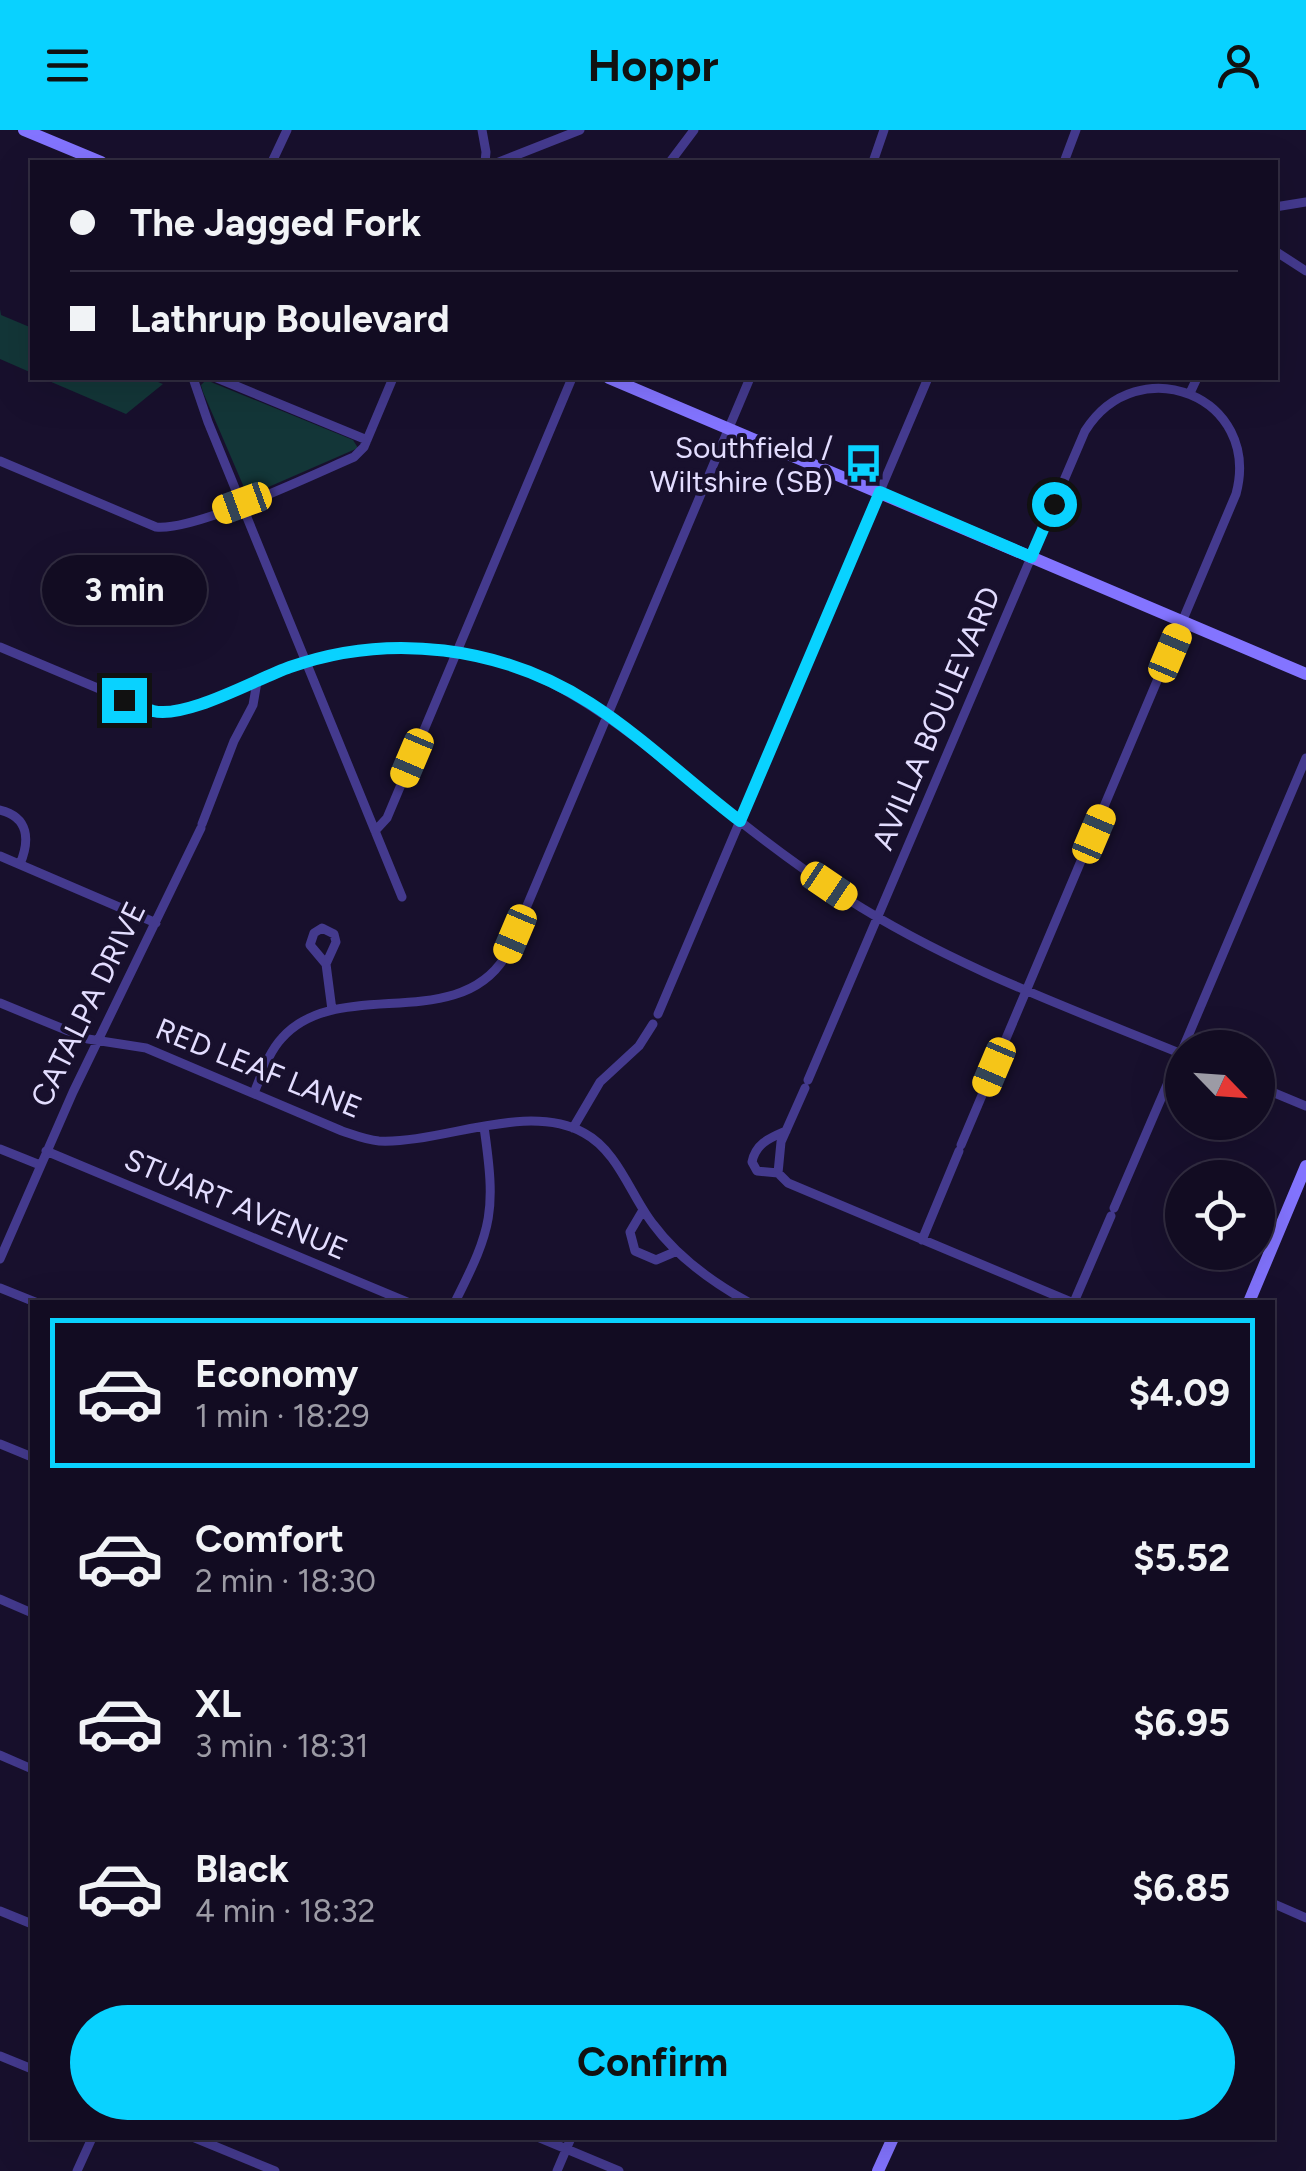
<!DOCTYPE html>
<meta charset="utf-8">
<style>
:root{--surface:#120c22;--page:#1b152a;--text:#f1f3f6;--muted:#9c9ba5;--line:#312c40;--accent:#09d2ff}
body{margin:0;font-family:Figtree,sans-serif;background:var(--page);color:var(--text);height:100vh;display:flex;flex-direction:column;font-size:38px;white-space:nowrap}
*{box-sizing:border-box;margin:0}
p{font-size:32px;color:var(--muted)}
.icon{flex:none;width:55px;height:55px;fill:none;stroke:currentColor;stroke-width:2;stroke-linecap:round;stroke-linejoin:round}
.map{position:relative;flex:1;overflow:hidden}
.drawer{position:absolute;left:30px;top:1170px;width:1245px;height:840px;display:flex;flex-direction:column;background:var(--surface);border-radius:0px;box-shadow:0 10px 40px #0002,0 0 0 2px var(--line)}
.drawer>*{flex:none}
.hud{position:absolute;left:30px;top:30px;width:1248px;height:220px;border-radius:0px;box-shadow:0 10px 40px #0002,0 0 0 2px var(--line);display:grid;align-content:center;height:220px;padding:0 40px;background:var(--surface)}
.needle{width:65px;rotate:115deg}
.buttons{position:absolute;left:1165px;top:900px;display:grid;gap:20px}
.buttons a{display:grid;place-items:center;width:110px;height:110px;border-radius:50%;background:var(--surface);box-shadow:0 10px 40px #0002,0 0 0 2px var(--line);font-size:50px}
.end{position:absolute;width:45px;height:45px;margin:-22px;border:12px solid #09d2ff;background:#111;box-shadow:0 0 0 5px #111}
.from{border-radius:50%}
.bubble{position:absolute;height:70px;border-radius:35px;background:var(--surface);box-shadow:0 10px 40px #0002,0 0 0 2px var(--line);font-size:32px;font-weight:700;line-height:70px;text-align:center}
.car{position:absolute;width:30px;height:60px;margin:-30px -15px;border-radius:12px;box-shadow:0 0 8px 2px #0007;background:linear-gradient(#f5c518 24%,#345 0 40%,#f5c518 0 76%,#345 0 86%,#f5c518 0)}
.hud b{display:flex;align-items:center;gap:35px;height:95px;font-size:38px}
.hud b+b{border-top:2px solid var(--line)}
.hud i{width:25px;height:25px;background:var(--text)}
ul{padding:18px 0 0;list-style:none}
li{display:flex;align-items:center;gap:30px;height:150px;margin:0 20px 15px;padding:0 20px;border:5px solid transparent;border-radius:0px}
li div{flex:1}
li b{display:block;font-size:38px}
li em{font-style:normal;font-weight:700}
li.selected{border-color:var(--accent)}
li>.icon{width:90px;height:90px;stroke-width:1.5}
.button{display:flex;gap:20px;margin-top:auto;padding:20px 40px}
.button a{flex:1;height:115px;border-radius:60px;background:var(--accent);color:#111;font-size:40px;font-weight:700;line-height:115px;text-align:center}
header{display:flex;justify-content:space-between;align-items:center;height:130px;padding:0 40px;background:var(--accent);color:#111;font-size:45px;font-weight:700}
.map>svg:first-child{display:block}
</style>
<header><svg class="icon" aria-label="menu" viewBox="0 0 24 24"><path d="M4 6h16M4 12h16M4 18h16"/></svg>Hoppr<svg class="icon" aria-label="person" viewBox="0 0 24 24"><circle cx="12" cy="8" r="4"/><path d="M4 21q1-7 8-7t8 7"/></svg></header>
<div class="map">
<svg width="1306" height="2041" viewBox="0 0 1306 2041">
<rect width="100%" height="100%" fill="#18102d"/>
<!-- green -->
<path fill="#133638" d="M0,179l1,6 31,13v45l-32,-14z
M42,248h106l15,6 -37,30z
M206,250l147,60 5,8 -101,44h-11l-43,-100 -2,-7z"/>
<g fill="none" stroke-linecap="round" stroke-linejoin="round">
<!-- minor -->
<path stroke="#443a8e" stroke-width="9" d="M482,0l4,22 -1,10
M272,32l15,-32
M499,32l81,-32
M670,32l24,-32
M873,32l11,-32
M1064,32l12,-32
M1275,77l31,-5
M1275,121l31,20
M193,248l15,44 194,475
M217,248l150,62
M1190,263l7,-15
M0,331l156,66c40,4 156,-52 198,-70l10,-10 29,-69
M0,517l152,64c47,3 93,-27 136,-43 54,-20 115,-26 172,-16 99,17 170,81 246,142 45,37 91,72 140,104 104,67 223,110 336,156
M0,680c29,7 30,30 20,54
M202,694l32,-83 19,-36 4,-23
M375,701l12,-13 185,-440
M0,726l156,67
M507,823l243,-575
M326,834l-16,-19 4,-12 8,-5 12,6 2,8 -10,22 6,46
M0,873l88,36 58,9 196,83c12,4 24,9 37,10 63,3 147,-40 205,-8 34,18 47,63 69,91 25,34 59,58 95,78
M658,884l270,-636
M1183,918l123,-290
M808,950l277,-649c53,-84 177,-34 151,63l-275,651
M1258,956l48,20
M254,963c8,-19 14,-40 28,-55 56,-63 174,-3 223,-81
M573,998l27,-46 39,-36 14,-22
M786,1001c-16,7 -30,12 -34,31l5,9 21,2 10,10 283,119
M0,1019l40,16
M46,1021l361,151
M778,1043l3,-31 24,-54
M1114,1078l68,-158
M643,1080l-13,22 5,19 21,9 21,-9
M922,1110l37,-89
M0,1129l73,-167 128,-264
M0,1158l35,14
M455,1172c38,-75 41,-91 29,-175
M1074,1172l37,-86
M0,1314l32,13
M0,1469l32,14
M0,1625l32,14
M1272,1773l34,15
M0,1781l32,13
M0,1926l32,13
M195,2008l80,33
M540,2008l79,33
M77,2041l15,-33
M557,2041l14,-33"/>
<!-- secondary -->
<path stroke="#8374ff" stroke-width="12" d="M24,0l77,32
M609,248l697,296
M1249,1172l57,-136
M878,2041l15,-33"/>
</g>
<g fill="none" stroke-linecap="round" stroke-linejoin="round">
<!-- route -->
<path stroke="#09d2ff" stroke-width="12" d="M124,570c9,3 19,9 29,11 34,8 103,-32 137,-44 99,-35 211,-21 300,36 53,34 100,80 150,118l140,-329 151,65 23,-53"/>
</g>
<!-- icons -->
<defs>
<symbol id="bus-bare" viewBox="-9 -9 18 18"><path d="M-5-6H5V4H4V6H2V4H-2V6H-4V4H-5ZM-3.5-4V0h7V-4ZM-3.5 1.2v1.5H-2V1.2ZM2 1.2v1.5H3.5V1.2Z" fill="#09d2ff" stroke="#18102d" stroke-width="2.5" paint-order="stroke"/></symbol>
</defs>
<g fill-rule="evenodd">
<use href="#bus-bare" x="836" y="306" width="55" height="55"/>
</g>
<g text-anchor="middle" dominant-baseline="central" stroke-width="8" stroke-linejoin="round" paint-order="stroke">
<!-- poi labels -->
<g font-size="30" fill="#e3ddff" stroke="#18102d" text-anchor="end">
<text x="833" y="317">Southfield /<tspan x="833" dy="34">Wiltshire (SB)</tspan></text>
</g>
<!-- street labels -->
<g font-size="30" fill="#e3ddff" stroke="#18102d">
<text transform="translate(936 588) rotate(-67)">AVILLA BOULEVARD</text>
<text transform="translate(88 874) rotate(-64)">CATALPA DRIVE</text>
<text transform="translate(259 938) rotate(22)">RED LEAF LANE</text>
<text transform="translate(236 1074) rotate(23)">STUART AVENUE</text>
</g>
</g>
</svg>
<div class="buttons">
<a><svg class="needle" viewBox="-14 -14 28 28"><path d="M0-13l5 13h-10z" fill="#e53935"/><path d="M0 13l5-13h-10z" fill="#9c9ba5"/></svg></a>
<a><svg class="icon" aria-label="locate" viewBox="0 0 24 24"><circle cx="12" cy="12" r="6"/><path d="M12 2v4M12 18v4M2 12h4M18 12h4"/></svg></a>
</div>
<i class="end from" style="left:1054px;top:374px"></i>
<i class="end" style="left:124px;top:570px"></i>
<div class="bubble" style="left:42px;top:425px;width:165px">3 min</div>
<i class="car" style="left:242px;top:373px;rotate:250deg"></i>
<i class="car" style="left:1170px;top:523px;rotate:23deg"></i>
<i class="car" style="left:412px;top:628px;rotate:203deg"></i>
<i class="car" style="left:1094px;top:704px;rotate:23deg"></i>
<i class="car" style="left:829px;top:756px;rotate:124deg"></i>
<i class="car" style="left:515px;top:804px;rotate:203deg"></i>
<i class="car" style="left:994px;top:937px;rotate:203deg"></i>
<div class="hud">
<b><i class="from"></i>The Jagged Fork</b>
<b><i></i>Lathrup Boulevard</b>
</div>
<section class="drawer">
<ul>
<li class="selected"><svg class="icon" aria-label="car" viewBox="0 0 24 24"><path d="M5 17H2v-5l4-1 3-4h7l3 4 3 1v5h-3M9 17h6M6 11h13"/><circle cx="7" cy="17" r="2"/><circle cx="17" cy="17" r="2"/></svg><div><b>Economy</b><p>1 min · 18:29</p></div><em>$4.09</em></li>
<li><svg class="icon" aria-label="car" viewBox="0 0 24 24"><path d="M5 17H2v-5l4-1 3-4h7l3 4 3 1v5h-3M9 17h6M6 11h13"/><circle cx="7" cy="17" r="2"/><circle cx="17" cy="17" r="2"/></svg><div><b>Comfort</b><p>2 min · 18:30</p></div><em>$5.52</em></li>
<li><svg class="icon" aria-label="car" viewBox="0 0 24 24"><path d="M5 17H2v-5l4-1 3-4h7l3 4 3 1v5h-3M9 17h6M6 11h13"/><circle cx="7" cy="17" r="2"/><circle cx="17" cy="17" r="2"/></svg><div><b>XL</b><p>3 min · 18:31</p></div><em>$6.95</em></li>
<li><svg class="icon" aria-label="car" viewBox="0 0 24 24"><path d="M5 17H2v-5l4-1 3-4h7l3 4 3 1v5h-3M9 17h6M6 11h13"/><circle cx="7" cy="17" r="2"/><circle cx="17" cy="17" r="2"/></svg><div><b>Black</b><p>4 min · 18:32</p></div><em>$6.85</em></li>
</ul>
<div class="button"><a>Confirm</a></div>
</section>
</div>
